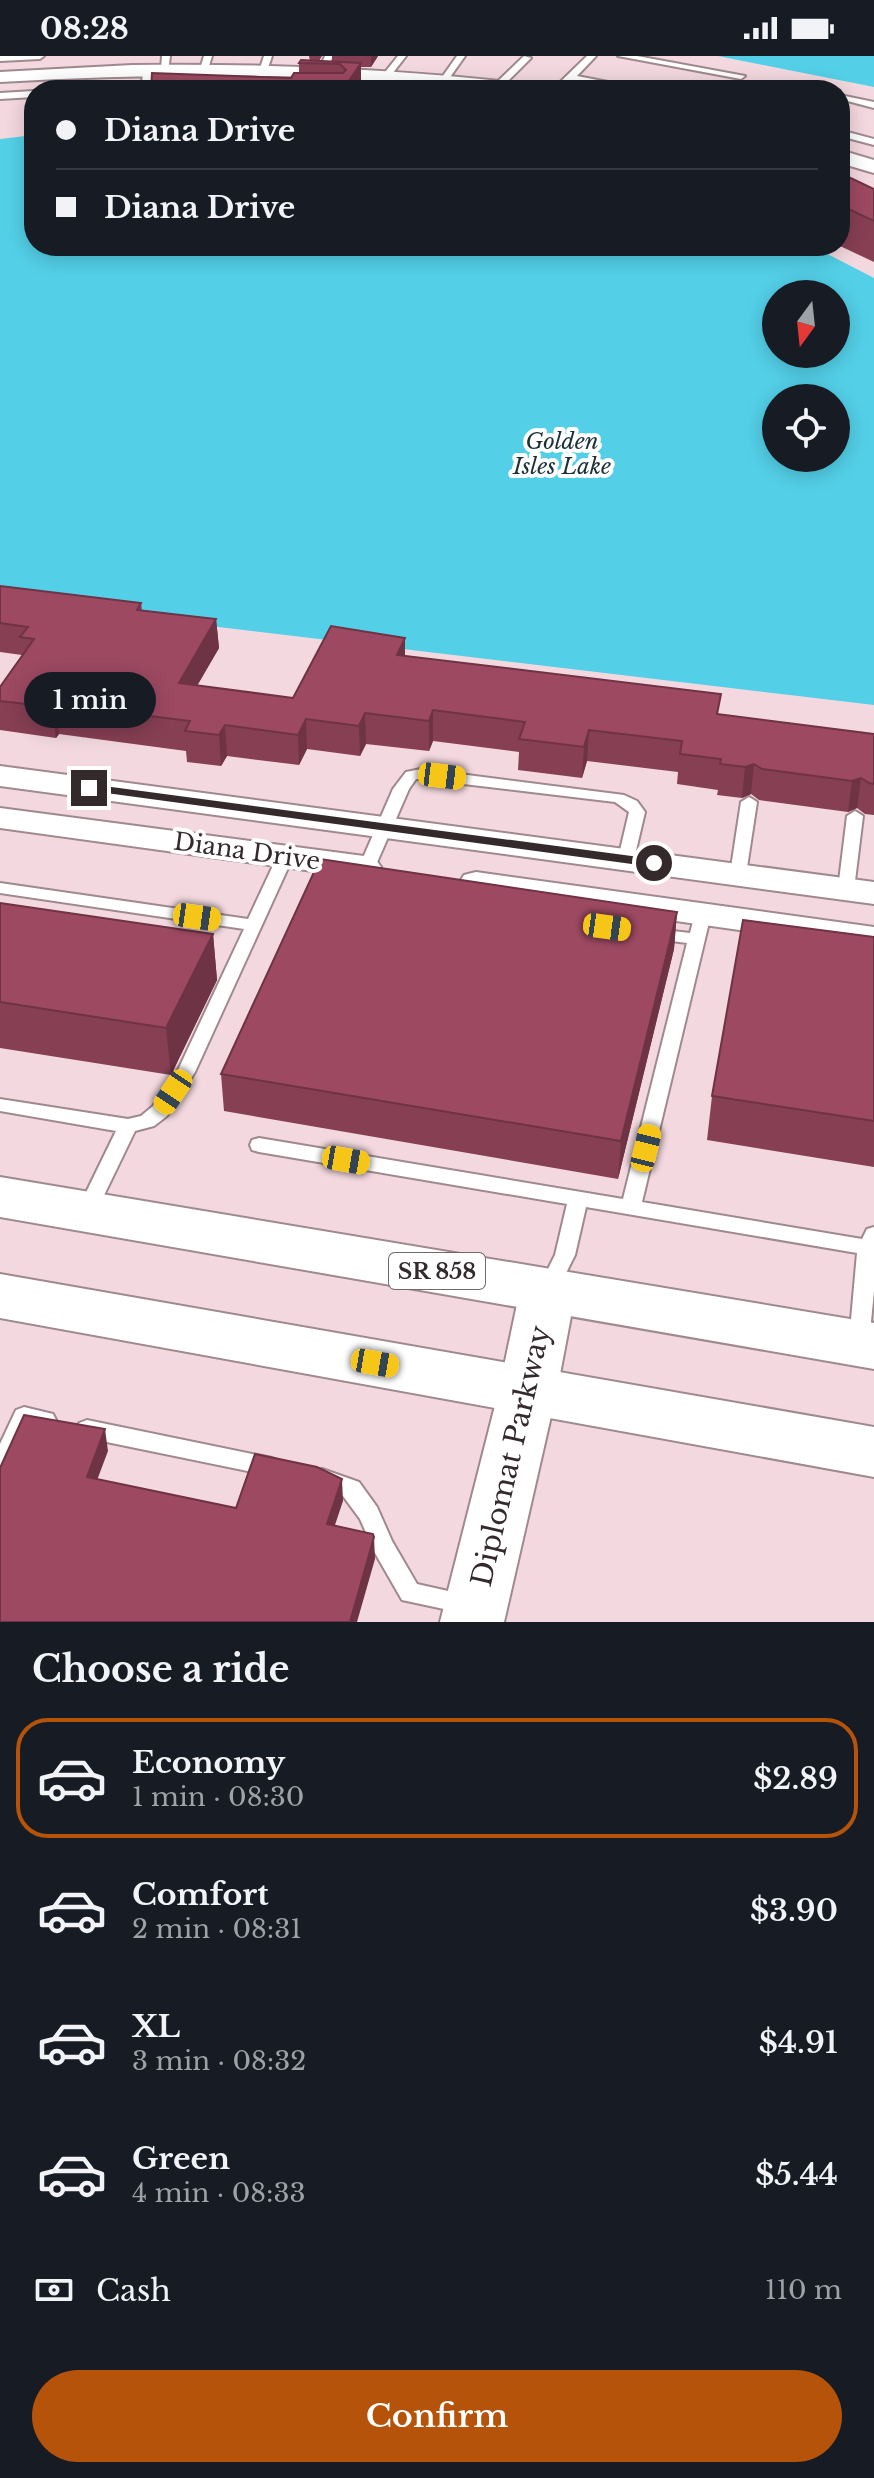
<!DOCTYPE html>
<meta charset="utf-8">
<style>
:root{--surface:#171b24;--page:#20242c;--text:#f1f3f6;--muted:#9ea1a6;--line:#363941;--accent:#b45309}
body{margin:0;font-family:"Libre Baskerville",serif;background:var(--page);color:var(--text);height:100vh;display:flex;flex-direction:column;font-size:30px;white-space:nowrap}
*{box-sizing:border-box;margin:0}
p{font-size:26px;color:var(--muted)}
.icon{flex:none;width:44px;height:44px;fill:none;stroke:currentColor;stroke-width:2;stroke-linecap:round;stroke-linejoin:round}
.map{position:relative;height:1566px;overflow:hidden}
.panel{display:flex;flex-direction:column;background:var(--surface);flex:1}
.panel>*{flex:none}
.guide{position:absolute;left:24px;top:24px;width:826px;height:176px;border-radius:32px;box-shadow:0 4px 20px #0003;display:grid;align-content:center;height:176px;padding:0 32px;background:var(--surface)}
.needle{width:52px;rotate:195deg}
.tools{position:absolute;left:762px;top:224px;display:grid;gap:16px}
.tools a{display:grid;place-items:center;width:88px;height:88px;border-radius:50%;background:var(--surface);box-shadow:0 4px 20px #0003;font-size:40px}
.end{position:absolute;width:36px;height:36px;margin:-18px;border:10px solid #342a2c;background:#fff;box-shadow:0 0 0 4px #fff}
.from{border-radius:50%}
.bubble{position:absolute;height:56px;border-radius:28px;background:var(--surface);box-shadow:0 4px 20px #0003;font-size:26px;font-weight:600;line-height:56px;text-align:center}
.car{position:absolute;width:24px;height:48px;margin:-24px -12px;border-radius:10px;box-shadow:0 0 6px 2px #0007;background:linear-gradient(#f5c518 24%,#345 0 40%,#f5c518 0 76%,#345 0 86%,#f5c518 0)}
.guide b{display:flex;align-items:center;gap:28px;height:76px;font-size:30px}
.guide b+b{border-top:2px solid var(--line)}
.guide i{width:20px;height:20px;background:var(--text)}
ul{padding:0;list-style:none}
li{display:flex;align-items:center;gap:24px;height:120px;margin:0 16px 12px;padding:0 16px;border:4px solid transparent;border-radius:32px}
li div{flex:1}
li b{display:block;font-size:30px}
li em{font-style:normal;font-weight:600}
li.active{border-color:var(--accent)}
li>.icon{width:72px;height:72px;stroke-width:1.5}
h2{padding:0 32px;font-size:36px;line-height:96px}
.pay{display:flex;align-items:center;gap:20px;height:88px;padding:0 32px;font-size:30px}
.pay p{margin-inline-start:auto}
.cta{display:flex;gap:16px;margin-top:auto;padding:16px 32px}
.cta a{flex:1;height:92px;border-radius:48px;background:var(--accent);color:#fff;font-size:32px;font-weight:600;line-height:92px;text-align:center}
.status{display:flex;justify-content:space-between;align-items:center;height:56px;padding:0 40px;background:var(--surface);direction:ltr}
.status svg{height:22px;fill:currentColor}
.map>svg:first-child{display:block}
</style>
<div class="status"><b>08:28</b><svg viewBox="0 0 49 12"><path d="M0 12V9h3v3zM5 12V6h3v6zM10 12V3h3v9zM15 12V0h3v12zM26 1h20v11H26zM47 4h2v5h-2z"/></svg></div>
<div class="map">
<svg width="874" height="1566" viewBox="0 0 874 1566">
<rect width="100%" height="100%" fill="#f3d9df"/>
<!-- water -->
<path fill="#53d0e8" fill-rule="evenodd" d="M718,0h156v31z
M34,79v111h778l62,32v427l-874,-104v-462zM776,238h60v60h-60zM776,342h60v60h-60z"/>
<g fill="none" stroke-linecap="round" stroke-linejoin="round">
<defs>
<path id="lane" d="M0,0h44l-4,3 -40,2z
M162,0h8l-2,16 -7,-2z
M204,0h8l-4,13 -4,3 -4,-3z
M264,0h8l-9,27 -4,3 -4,-3z
M325,0h8l-7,16 -4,3 -4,-3z
M398,0h8l-17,22h-6l-1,-2z
M457,0h8l-24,34h-8z
M524,0l7,2 -30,30h-6v-4z
M587,0h9l-19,20 72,14h-19l-57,-10 -12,10h-9z
M618,0h19l108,20 -4,3z
M147,11l4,3 1,14 -4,5 -41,1 35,-5 1,-15z
M34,35v6l-34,2v-6z
M840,39l34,7v6l-34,-9z
M840,74l34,9v6l-34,-9z
M421,713l203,26 13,6 8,11 -11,47 -8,5 -8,-5 11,-47 -14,-10 -194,-23h-5l-7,10 -34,78 -2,4h-12l-2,-4 34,-78 13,-17z
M749,741l8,5 -11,72 -8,5 -8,-5 11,-72z
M855,755l8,5 -9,73 -8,5 -8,-5 9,-73z
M285,796l8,5 -98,215 -28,44 -13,10 -19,5 -41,85 -7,2 -7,-2 -3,-5 39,-80 -116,-20v-12l128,20 13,-3 12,-10 25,-36 66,-141 -244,-36v-10l248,36 29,-62z
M703,853l8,5 -69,288 220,37 5,-10 7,-2v64l-5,51 -3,6 -7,2 -7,-2 -3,-6 8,-89 -271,-46 -11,48 -20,40 -7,2 -7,-2 -3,-6 17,-34 12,-51 -308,-52 -7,-2 -2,-5 2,-5 7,-2 364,61 64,-256 -31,-4 -8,-5 8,-5 34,4 5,-19z
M24,1351l29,7 3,6 -3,6 -8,3 -15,-3 -22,47 -8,3v-32l16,-34z
M87,1364l185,38 8,3 3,6 -3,6 -8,3 -185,-38 -8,-3 -3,-6 3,-6z
M322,1413l37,13 18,25 15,34 25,43 58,13 4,7 -4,7 -8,3 -65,-14 -27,-47 -15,-34 -17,-23 -29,-11 -3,-7 3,-7z"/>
<path id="street" d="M132,9c133,-2 264,4 396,19l9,6c-69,0 -138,-9 -207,-12 -110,-5 -220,-2 -330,4v-10z
M840,94l34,10v13l-34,-10z
M0,710l874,116v22l-874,-118z
M0,752l364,48 12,4 5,7 -5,7 -12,4 -364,-50z
M476,816l398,55v22l-410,-58 -5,-8 5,-8z"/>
<path id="secondary" d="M548,1213l20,6 8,15 -19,100 -53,232h-64l59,-232 21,-100 8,-15z"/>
<path id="primary" d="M0,1121l874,146v46l-874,-152z
M0,1218l874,153v50l-874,-159z"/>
</defs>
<!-- lane casing -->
<use href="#lane" stroke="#a0898e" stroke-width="4"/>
<!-- street casing -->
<use href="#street" stroke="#a0898e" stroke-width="4"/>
<!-- secondary casing -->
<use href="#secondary" stroke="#a0898e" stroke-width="4"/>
<!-- primary casing -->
<use href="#primary" stroke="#a0898e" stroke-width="4"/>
<!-- lane -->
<use href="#lane" fill="#fff" fill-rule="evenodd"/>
<!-- street -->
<use href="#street" fill="#fff" fill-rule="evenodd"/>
<!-- secondary -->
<use href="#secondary" fill="#fff" fill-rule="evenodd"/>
<!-- primary -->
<use href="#primary" fill="#fff" fill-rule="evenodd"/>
</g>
<!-- wall -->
<path fill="#873f54" d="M309,0h13l-3,5 13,1v-6h46l-7,11h-10v15l-70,-4 8,-5v-10l11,-2z
M840,117l34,16v73l-34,-16z
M0,530l141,17 1,7 74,9 3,29 -22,38 96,12 112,-60v18l314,59 155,19v81l-9,-1 -8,-6 -9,4 -89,-12 -8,-6 -9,4 -25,-3 1,-5 -41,-6 1,-12 -91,-11 -5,17 -64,-8 1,-18 -86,-11 -4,10 -63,-7 -6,12 -53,-7 -8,16 -72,-9 -6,10 -34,-4 -1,-11 -127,-17 -3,4 -56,-8v-43l22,-32 -22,-3z
M0,847l213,31 4,46 -46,95 -171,-27z
M677,856l-3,37 -56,230 -394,-68 -3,-37z
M874,881v230l-167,-27 5,-44z"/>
<!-- shaded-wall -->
<path fill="#6e3345" d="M371,0h7l-7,11z
M361,7v20l-12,-2z
M216,563l3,29 -38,65 -2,-30z
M405,582v29l-8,-12z
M55,648l4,30 -3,4 -4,-31z
M433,654v31l-4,10v-30z
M365,657l1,31 -6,12 -1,-30z
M306,663l1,30 -8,16 -1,-30z
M225,669l2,31 -6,10 -2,-31z
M589,674l-2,31 -5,17 2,-31z
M754,708l-3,30 -9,4 3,-31z
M861,722l-4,30 -9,4 4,-31z
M677,856l-3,37 -56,230 3,-38z
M213,878l4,46 -46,95 -5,-47z
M105,1373l3,22 -18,48 -3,-22z
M342,1423l1,22 -15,45 -1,-22z
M374,1481l1,22 -18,63h-7z"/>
<!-- building -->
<path fill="#9d4962" stroke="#6e3345" stroke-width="2" d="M301,4l60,3 -12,18 125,9h-323l1,-17 139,5 3,-5h49l3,-3 -6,-6 -41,-1z
M598,32l26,2h-28z
M840,117l34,16v32l-34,-16z
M0,530l141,17 -4,7 79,9 -37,64 114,15 38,-72 74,12 -8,17 324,39 -4,20 157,20v50l-5,-1 -8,-5 -9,3 -90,-12 -8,-5 -9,3 -25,-3 1,-5 -41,-5 2,-13 -93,-11 -5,17 -65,-8 6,-17 -92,-12 -4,11 -64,-8 -6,13 -53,-7 -8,16 -73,-10 -6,10 -34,-4 5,-10 -135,-17 -3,3 -52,-6v-14l34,-48 -14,-2 8,-10 -28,-4z
M320,803l357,53 -56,229 -400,-67z
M0,847l213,31 -47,94 -166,-26z
M743,864l131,17v184l-162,-25z
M24,1359l81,14 -18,48 149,31 19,-54 62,13 25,12 -15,45 46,10 1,3 -24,85h-350v-154z"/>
<!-- route -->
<path fill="#342a2c" d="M89,728l565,75 6,4 -6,4 -570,-77v-5z"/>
<g text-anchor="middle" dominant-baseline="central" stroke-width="8" stroke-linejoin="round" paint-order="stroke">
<!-- far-water labels -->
<g font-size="22" font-style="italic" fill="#1b3136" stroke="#fff">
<text x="562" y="385">Golden<tspan x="562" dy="25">Isles Lake</tspan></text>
</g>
<!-- shield labels -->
<rect fill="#fff" stroke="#716a6b" stroke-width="2" x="389" y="1197" width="96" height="36" rx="6"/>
<g font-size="22" font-weight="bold" fill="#342a2c">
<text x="437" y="1215">SR 858</text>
</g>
<!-- street labels -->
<g font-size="24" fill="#342a2c" stroke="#fff">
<text transform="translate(247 795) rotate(8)">Diana Drive</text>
</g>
<!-- near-street labels -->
<g font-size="28" fill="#342a2c" stroke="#fff">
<text transform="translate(511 1400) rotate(-77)">Diplomat Parkway</text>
</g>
</g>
</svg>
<div class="tools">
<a><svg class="needle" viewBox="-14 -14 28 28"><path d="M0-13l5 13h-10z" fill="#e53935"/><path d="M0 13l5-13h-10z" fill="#9ea1a6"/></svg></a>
<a><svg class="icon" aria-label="locate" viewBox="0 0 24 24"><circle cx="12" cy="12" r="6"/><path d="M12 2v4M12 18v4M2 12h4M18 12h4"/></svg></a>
</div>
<i class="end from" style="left:654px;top:807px"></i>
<i class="end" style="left:89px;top:732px"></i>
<div class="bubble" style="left:24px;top:616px;width:132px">1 min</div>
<i class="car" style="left:442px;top:720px;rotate:97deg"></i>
<i class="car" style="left:197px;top:861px;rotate:98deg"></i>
<i class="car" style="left:607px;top:871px;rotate:98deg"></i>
<i class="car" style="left:173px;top:1036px;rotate:214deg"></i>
<i class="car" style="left:646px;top:1092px;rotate:14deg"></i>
<i class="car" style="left:346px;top:1104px;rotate:100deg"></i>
<i class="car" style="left:375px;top:1307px;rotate:100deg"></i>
<div class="guide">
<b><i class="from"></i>Diana Drive</b>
<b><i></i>Diana Drive</b>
</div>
</div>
<section class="panel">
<h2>Choose a ride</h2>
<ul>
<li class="active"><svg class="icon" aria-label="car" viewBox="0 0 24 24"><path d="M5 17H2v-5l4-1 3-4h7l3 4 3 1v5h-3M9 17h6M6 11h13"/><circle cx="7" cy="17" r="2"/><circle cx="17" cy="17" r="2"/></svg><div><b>Economy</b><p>1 min · 08:30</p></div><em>$2.89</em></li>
<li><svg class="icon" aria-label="car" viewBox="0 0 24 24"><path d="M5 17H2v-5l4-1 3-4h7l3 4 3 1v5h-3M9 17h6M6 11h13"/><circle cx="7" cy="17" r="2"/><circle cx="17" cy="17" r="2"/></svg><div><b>Comfort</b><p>2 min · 08:31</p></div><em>$3.90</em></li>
<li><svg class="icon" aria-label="car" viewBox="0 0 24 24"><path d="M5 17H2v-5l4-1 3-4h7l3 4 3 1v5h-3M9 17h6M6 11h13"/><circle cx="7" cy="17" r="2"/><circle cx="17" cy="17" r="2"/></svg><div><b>XL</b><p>3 min · 08:32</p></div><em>$4.91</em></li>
<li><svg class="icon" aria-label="car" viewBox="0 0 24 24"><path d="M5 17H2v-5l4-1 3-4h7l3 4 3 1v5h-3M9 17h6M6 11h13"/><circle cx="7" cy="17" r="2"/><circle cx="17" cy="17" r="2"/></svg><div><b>Green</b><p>4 min · 08:33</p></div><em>$5.44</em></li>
</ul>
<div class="pay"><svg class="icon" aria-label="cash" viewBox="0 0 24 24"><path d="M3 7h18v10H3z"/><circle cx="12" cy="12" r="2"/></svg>Cash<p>110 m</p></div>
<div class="cta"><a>Confirm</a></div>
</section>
